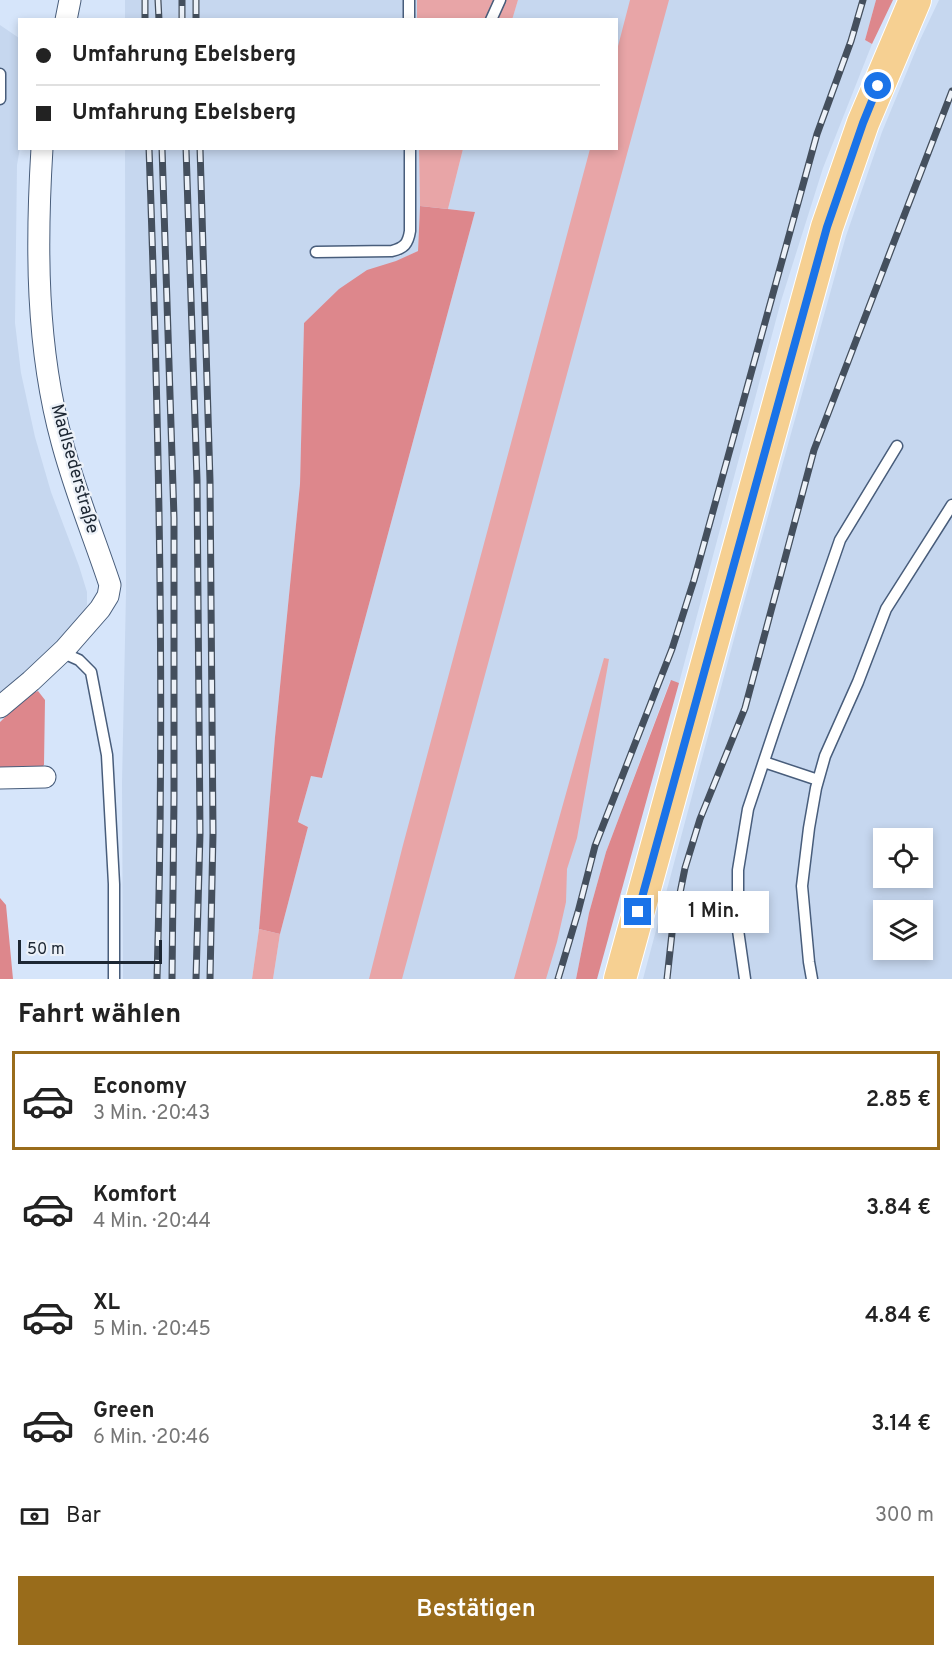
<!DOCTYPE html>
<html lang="de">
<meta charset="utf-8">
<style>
:root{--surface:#fff;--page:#f6f6f6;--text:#222;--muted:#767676;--line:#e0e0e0;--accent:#996c1b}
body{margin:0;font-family:Overpass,sans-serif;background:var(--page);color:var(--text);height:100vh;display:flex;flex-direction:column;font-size:22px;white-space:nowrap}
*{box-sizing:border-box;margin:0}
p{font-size:20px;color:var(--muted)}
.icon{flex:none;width:33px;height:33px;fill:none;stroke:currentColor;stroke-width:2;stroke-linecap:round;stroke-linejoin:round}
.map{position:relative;height:979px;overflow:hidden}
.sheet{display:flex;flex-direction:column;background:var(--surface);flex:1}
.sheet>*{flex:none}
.top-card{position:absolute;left:18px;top:18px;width:600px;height:132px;border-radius:0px;box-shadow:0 3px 9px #0003;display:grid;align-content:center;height:132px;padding:0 18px;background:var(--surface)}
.tools{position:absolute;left:873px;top:828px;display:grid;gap:12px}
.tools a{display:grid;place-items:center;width:60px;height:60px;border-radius:0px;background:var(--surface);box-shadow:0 3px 9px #0003;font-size:30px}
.scale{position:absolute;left:18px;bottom:15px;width:144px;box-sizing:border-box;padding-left:6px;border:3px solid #1d2733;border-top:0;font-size:16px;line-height:21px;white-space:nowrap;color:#1d2733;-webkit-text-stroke:4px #ecf1f8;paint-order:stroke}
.end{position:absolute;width:27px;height:27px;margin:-14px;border:8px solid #1a73e8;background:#fff;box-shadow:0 0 0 3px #fff}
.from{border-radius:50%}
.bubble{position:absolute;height:42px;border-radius:0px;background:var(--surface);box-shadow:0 3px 9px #0003;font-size:20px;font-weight:600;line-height:42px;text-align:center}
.top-card b{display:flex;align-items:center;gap:21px;height:57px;font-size:22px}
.top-card b+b{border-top:2px solid var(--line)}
.top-card i{width:15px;height:15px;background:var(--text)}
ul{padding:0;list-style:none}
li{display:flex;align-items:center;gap:18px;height:99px;margin:0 12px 9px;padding:0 6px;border:3px solid transparent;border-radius:0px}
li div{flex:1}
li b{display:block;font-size:22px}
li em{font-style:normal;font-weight:600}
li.current{border-color:var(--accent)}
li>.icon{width:54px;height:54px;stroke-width:1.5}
h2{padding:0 18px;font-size:27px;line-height:72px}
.pay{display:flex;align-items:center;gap:15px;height:66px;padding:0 18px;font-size:22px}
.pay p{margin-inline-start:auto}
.cta{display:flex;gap:12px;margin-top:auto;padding:12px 18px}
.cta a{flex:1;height:69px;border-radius:0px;background:var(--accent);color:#fff;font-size:24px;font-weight:600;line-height:69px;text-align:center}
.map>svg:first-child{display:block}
</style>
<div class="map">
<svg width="952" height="979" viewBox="0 0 952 979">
<rect width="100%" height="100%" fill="#d6e5fa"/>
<!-- built -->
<path fill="#c6d7ef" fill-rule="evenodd" d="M125,0h292v19l-292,1z
M518,0h358l-11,40 7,4 -49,124 -42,133 -102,382 -9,-2 -64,171 -17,61 -13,66h-303l7,-45 28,-107 -10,-5 13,-46 11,2 153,-566 -27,-3 15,-60 153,-1v-128l-104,-1z
M939,0h13v979h-309l95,-355 108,-388 36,-104 38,-92zM884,838h38v40h-38zM884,910h38v40h-38z
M0,25l19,13 1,110 -3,17 -2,158 6,50 14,64 16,55 28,74 8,26v13l-7,13 -30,32 -50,45z
M125,149h294l1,57 -2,45 -21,10 -93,62 -4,161 -25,253 -16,192 -7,50h-129l-1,-196 4,-190z"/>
<!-- green -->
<path fill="#e8a5a7" d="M417,0h101l-6,20 -95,-1z
M630,0h39l-267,979h-33l34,-134 187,-696 26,-1 1,-98z
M419,149h44l-15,60 -28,-3z
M604,658l5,1 -32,179 -10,31 -1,33 -9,40 -11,37h-32z
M259,929l21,5 -7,45h-21z"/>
<!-- forest -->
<path fill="#dd878c" d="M876,0h17l-21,44 -7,-4z
M420,206l55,6 -153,566 -11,-2 -13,46 10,5 -28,107 -21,-5 16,-192 25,-253 4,-161 35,-34 28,-19 29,-9 22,-10z
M671,680l8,3 -82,296h-21l13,-66 17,-61z
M38,691l7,9 -1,65 -9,8 -35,-5v-46l28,-27z
M0,898l6,7 7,74h-13z"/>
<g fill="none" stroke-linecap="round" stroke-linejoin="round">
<defs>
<path id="service" d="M409,0v20
M491,20l9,-20
M0,74v25
M316,252l76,-1c12,-3 16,-7 18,-20v-83
M61,652l18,8 12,12 16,83 7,129v95
M764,762l54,18
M745,979l-7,-49v-60l10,-61 27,-81 65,-188 57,-94
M812,979l-3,-17 -7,-76 7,-58 7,-40 9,-32 33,-74 28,-73 66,-104"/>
<path id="minor" d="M66,20l4,-20
M0,707l31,-26 34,-32 35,-40 8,-13 2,-11c-16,-48 -35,-94 -48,-143 -26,-95 -26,-196 -20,-294
M0,778l45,-1"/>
<path id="primary" d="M620,979l207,-752 36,-104 52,-123"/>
</defs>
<!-- service casing -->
<use href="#service" stroke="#485d7b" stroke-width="13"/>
<!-- minor casing -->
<use href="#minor" stroke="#485d7b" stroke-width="23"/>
<!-- primary casing -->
<use href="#primary" stroke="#fff" stroke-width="34"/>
<!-- service -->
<use href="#service" stroke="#fff" stroke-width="10"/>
<!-- minor -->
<use href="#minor" stroke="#fff" stroke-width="21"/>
<!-- primary -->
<use href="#primary" stroke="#f6d092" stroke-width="32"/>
<defs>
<path id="rail" d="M145,0v20
M158,0l1,20
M196,0v20
M182,20v-20
M149,148c10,277 16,554 8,831
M162,148l12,370v279l-2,182
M186,148l11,332 3,353 -4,146
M200,148l10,333 3,352 -3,146
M558,979l20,-67 17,-66 77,-197 22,-69 123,-446 34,-93 12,-41
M667,979l5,-46 13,-65 15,-49 45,-111 69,-258 138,-359"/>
</defs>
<!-- rail casing -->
<use href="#rail" stroke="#444f5d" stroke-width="7"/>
<!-- rail -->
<use href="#rail" stroke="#ecf1f8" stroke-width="4.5" stroke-dasharray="14" stroke-linecap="butt"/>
</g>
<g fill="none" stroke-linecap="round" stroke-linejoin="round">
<!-- route -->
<path stroke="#1a73e8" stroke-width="8" d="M638,912l189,-685 36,-104 15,-37"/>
</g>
<g text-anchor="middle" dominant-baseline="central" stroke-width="4.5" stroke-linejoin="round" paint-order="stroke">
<!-- street labels -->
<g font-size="18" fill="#1d2733" stroke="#ecf1f8">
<text transform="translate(74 469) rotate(74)">Madlsederstraße</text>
</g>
</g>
</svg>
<div class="tools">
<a><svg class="icon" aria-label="locate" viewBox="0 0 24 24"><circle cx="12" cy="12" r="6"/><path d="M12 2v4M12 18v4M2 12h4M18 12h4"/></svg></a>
<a><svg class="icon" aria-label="layers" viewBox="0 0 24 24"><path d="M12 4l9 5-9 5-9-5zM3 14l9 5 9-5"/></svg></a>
</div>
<div class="scale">50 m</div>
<i class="end from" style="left:878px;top:86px"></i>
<i class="end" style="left:638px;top:912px"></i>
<div class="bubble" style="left:658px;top:891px;width:111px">1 Min.</div>
<div class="top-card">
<b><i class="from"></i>Umfahrung Ebelsberg</b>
<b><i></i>Umfahrung Ebelsberg</b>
</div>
</div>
<section class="sheet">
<h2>Fahrt wählen</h2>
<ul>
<li class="current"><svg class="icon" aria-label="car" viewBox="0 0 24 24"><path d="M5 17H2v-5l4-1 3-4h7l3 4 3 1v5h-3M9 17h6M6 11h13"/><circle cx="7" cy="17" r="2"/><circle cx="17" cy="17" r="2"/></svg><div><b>Economy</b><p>3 Min. · 20:43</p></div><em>2.85 €</em></li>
<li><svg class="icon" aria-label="car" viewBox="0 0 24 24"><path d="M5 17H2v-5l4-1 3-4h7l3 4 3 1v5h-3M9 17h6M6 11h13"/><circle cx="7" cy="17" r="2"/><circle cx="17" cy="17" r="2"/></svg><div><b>Komfort</b><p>4 Min. · 20:44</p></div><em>3.84 €</em></li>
<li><svg class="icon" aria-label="car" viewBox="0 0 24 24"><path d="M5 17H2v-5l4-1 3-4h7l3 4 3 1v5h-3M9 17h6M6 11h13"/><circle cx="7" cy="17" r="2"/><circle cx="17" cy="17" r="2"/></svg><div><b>XL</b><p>5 Min. · 20:45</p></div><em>4.84 €</em></li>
<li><svg class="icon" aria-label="car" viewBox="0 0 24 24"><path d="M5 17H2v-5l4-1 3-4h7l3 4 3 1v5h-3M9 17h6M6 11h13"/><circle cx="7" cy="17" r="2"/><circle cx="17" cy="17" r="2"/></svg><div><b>Green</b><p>6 Min. · 20:46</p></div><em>3.14 €</em></li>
</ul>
<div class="pay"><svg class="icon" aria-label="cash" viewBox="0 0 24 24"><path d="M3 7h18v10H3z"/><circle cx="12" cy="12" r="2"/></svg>Bar<p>300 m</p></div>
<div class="cta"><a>Bestätigen</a></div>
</section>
